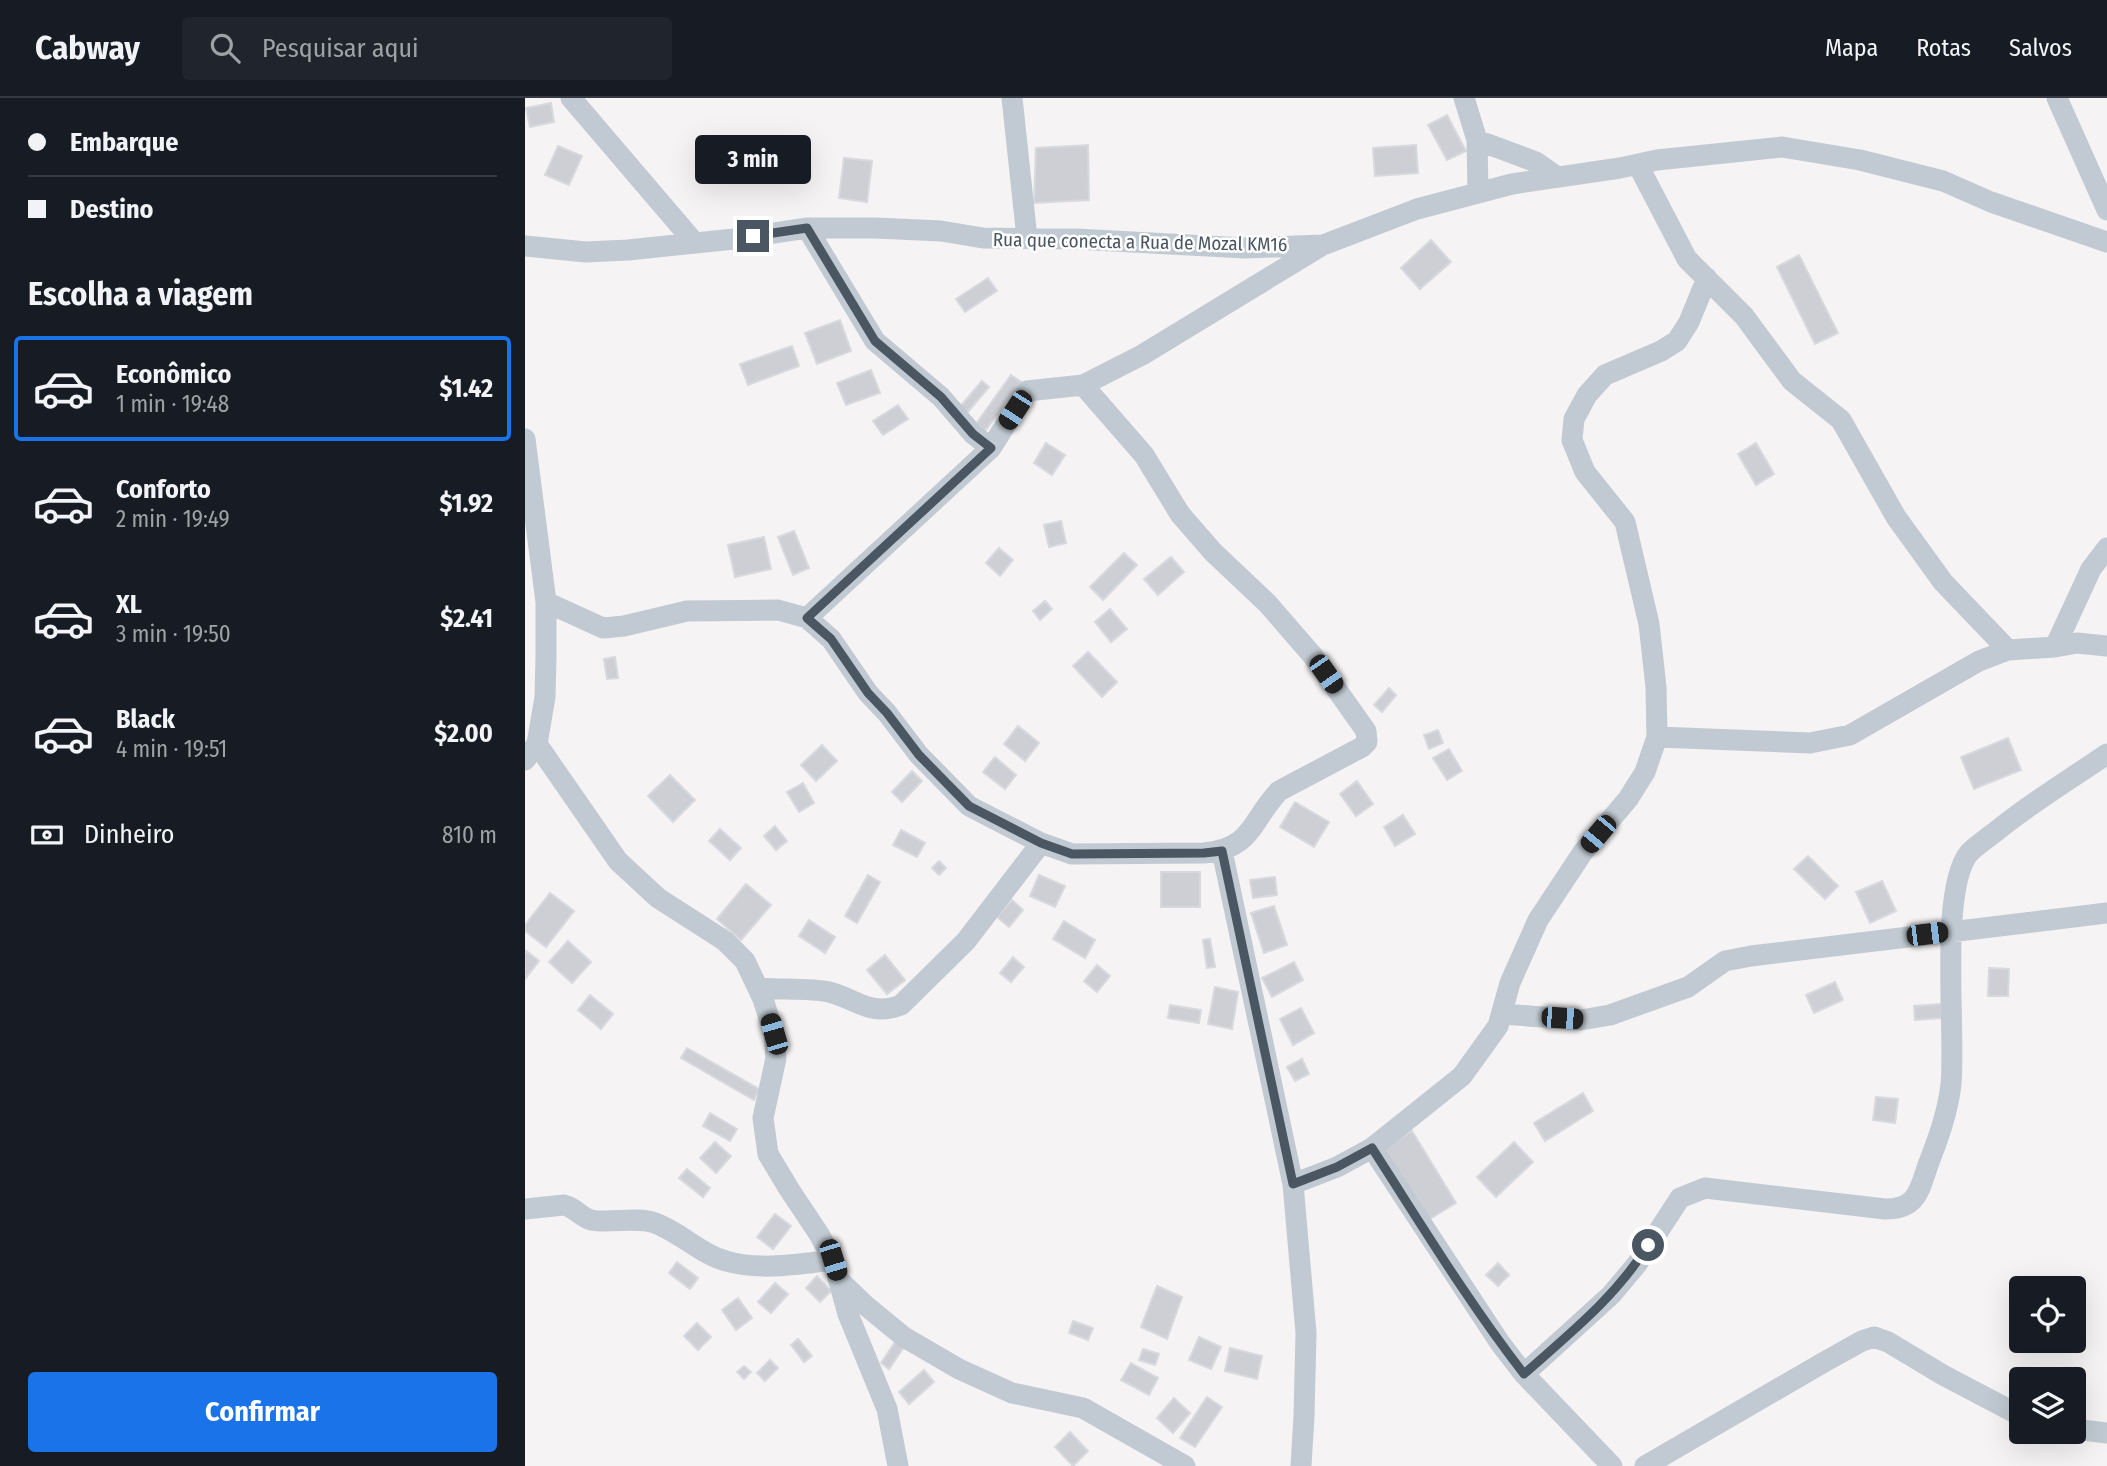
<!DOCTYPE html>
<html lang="pt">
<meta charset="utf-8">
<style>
:root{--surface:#171b24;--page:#20242c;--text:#f1f3f6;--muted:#9ea1a6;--line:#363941;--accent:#1a73e8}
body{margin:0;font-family:"Fira Sans Condensed",sans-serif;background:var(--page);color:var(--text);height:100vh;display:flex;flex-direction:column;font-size:26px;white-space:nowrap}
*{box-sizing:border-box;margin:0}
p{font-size:23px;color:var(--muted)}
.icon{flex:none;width:38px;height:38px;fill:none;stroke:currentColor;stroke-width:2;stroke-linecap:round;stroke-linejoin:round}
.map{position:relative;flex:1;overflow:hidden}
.sheet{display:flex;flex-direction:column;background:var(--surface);width:525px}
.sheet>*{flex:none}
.guide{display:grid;align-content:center;height:154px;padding:0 28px;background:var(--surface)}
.controls{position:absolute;left:1484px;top:1178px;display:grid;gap:14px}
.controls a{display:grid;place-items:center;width:77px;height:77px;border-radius:7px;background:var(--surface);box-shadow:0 7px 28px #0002;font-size:35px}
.end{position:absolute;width:32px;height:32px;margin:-16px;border:9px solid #4a5661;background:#fff;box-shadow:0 0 0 4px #fff}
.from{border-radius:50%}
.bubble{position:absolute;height:49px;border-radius:7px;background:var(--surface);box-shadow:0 7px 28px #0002;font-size:23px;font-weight:700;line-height:49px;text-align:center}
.car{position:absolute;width:21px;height:42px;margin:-21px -10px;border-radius:9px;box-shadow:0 0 5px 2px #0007;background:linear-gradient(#222 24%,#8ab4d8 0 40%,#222 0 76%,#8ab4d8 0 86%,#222 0)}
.guide b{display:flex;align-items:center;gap:24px;height:66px;font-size:26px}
.guide b+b{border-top:2px solid var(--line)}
.guide i{width:18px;height:18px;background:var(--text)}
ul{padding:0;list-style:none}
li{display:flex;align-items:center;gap:21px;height:105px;margin:0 14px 10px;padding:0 14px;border:4px solid transparent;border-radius:7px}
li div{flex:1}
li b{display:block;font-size:26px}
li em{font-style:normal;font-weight:700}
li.active{border-color:var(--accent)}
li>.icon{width:63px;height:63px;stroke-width:1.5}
h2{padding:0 28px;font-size:32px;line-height:84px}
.pay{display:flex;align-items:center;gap:18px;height:77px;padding:0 28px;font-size:26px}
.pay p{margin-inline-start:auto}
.primary-button{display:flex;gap:14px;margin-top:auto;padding:14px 28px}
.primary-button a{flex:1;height:80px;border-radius:7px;background:var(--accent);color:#fff;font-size:28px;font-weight:700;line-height:80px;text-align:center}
header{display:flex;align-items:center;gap:42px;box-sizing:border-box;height:98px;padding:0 35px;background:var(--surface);border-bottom:2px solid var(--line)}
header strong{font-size:33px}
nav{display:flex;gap:38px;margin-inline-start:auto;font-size:24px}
.search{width:490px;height:63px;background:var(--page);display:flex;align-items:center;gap:18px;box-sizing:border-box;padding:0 24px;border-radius:7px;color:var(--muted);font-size:26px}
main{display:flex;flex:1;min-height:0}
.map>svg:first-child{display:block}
</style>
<header>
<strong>Cabway</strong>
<div class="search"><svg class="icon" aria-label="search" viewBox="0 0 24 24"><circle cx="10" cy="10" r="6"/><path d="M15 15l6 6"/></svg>Pesquisar aqui</div>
<nav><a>Mapa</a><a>Rotas</a><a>Salvos</a></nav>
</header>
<main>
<section class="sheet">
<div class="guide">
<b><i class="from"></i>Embarque</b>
<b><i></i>Destino</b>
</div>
<h2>Escolha a viagem</h2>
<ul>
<li class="active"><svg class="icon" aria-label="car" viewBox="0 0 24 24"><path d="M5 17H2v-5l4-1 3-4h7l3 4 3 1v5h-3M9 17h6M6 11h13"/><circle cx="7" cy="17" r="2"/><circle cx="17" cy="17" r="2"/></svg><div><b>Econômico</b><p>1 min · 19:48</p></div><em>$1.42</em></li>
<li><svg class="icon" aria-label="car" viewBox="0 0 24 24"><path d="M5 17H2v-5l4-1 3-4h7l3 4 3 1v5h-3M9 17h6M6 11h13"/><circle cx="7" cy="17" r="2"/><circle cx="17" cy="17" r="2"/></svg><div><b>Conforto</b><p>2 min · 19:49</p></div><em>$1.92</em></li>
<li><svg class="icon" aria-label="car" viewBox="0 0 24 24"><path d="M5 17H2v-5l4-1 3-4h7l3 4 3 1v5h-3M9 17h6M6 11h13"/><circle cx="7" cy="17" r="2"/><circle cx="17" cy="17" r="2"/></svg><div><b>XL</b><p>3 min · 19:50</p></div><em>$2.41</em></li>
<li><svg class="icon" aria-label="car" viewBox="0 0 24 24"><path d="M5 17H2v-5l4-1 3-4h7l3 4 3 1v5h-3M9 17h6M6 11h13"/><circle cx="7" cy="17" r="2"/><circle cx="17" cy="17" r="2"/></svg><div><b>Black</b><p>4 min · 19:51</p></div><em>$2.00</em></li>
</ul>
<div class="pay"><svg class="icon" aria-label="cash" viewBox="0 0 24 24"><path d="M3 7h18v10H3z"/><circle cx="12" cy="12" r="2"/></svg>Dinheiro<p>810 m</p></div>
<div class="primary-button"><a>Confirmar</a></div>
</section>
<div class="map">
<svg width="1582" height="1368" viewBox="0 0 1582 1368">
<rect width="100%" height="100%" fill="#f5f3f3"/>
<!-- building -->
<path fill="#cdcfd5" stroke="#d7d9de" stroke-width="2" d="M26,5l3,19 -24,5 -4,-19z
M922,17l19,36 -19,9 -19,-35z
M563,47l1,55 -55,3 2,-55z
M891,47l2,28 -43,3 -2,-28z
M33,48l24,10 -13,29 -24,-10z
M319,60l28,3 -5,41 -28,-4z
M906,142l20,22 -31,27 -19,-21z
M1274,157l39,78 -23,11 -38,-77z
M463,180l9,13 -32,21 -9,-13z
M315,222l11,31 -34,13 -12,-31z
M267,248l7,20 -51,19 -8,-21z
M346,272l9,23 -34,12 -9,-22z
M486,277l10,7 -36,49 -9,-7z
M457,283l7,6 -23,27 -7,-6z
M373,307l10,14 -25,16 -10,-14z
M521,345l19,12 -13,20 -18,-12z
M1231,345l18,31 -18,11 -18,-31z
M536,423l5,22 -17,4 -5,-22z
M269,433l15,37 -16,7 -15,-38z
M239,439l7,32 -36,8 -7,-32z
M474,450l14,12 -13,16 -14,-13z
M599,455l13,12 -34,35 -13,-13z
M646,459l13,15 -26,23 -14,-16z
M520,503l7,8 -12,11 -7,-9z
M585,511l17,20 -16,13 -16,-20z
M563,554l29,30 -15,15 -29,-31z
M90,559l3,21 -11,1 -3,-20z
M864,590l7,7 -14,17 -8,-7z
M493,628l21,17 -14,18 -21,-17z
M913,632l5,13 -14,6 -5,-14z
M1483,640l13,32 -47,19 -13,-32z
M297,647l15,16 -21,20 -15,-16z
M924,651l13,22 -15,9 -14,-22z
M470,659l21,18 -11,14 -22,-17z
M387,673l10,10 -20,21 -10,-10z
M145,677l25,25 -22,22 -25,-26z
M832,683l16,23 -17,12 -16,-22z
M278,685l11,20 -15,9 -12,-20z
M770,704l34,20 -15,25 -34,-20z
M878,717l12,19 -20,12 -11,-19z
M250,728l12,15 -11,9 -12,-14z
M195,731l21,19 -11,12 -21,-19z
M376,732l24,13 -8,14 -24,-12z
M1283,758l30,30 -13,13 -31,-30z
M414,763l7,7 -7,7 -7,-7z
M636,774h39v35h-39z
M343,777l12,7 -23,41 -12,-7z
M514,777l26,11 -10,21 -25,-11z
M750,779l2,18 -24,3 -3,-18z
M1357,783l14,30 -26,12 -14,-31z
M221,786l25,21 -30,35 -24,-21z
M25,795l24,18 -28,36 -21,-16v-6z
M487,802l11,10 -14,17 -12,-10z
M749,808l13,39 -23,8 -13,-40z
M284,822l26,17 -10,16 -26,-17z
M539,823l31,19 -10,18 -32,-19z
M685,841l5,28 -8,1 -4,-28z
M43,843l23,21 -19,21 -23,-21z
M0,852l14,11 -14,18z
M360,857l20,25 -18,14 -20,-24z
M488,859l11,10 -13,15 -11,-9z
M769,864l9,18 -31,17 -10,-19z
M572,867l13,11 -13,16 -13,-11z
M1464,870l20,1 -1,27h-20z
M1310,884l8,18 -29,13 -8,-18z
M690,889l23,5 -6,37 -24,-5z
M65,897l23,19 -12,15 -23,-19z
M1416,906l1,14 -27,2 -1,-14z
M645,907l31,5 -2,13 -31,-5z
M776,910l13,25 -21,12 -13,-26z
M162,950l72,41 -5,11 -73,-42z
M777,961l7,15 -14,7 -8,-14z
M1058,995l10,18 -48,30 -11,-18z
M1351,999l22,2 -3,24 -22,-3z
M185,1015l27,16 -7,12 -27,-15z
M887,1033l44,72 -31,19 -45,-71z
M190,1044l16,14 -15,17 -16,-15z
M989,1044l19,20 -37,35 -19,-20z
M162,1071l23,19 -7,9 -24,-19z
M250,1116l16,12 -18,23 -16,-12z
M152,1164l21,16 -8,11 -21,-16z
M973,1165l11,12 -11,11 -12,-11z
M292,1178l14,15 -11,11 -14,-14z
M250,1185l13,11 -17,19 -13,-11z
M632,1188l25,11 -15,42 -26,-12z
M213,1200l14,20 -16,12 -14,-20z
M548,1223l20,7 -5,12 -19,-7z
M172,1225l14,14 -13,13 -14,-14z
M674,1239l22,10 -10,22 -22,-9z
M273,1241l14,17 -8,6 -13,-17z
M370,1244l9,5 -15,22 -8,-6z
M705,1250l32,8 -5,23 -32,-8z
M618,1251l16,5 -4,11 -16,-5z
M245,1262l8,8 -13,13 -8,-8z
M606,1265l27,15 -9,17 -28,-15z
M219,1268l7,6 -7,7 -7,-7z
M399,1272l10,12 -25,22 -10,-12z
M682,1299l15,10 -27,40 -15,-9z
M649,1300l16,15 -17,20 -16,-15z
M545,1334l18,19 -15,15 -18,-19z"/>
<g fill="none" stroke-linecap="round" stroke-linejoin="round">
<!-- minor -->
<path stroke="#c1cad2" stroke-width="21" d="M46,0l123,144
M487,0l15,140
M939,0l13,42 1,52
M1532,0l50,112
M952,42l59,22 20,14
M1113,67l49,94 57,57 48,65 49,39 55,97 47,65 65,68
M282,130l68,113 66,56 32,37 18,14
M0,148l61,6 42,-2 106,-11 73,-11h68l66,3 42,7 93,1 169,9 78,-3 94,-36 95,-25 108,-16 37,-8 125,-13 78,13 83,21 48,21 116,40
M0,341l21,163v54l-1,41 -8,47 -12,16
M21,504l57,26 21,-2 63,-15 91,-1 29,8 24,21 37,54 19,20 32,42 50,51 72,37 31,11 132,-1c49,-5 46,-31 75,-62l83,-44 5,-5 -1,-11 -53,-75 -46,-53 -54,-51 -33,-38 -36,-59 -61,-70
M282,520l184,-170 36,-57 56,-6 59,-30 179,-109
M1530,549l36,-78 16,-21
M1132,639l153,6 40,-8 129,-74 29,-11 47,-3 22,-4 30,3
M12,646l81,117 40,37 67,43 20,20 18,38 11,35 2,24 -13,60 5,36 21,35 30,45 14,26 15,54 39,95 11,57
M697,753l71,333 13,149 -2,83 -3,50
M233,890c21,2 52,0 71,4 28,7 41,25 72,13l65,-64 75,-98
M978,916l78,6 29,-5 78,-28 37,-26 26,-5 356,-43
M847,1050l128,195 24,31 88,92
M768,1086l44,-17 35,-19 90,-72 36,-50 12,-43 28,-63 45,-68 45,-53 17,-27 12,-35 -1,-50 -7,-63 -24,-102 -40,-50 -13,-32 2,-21 13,-24 18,-20 56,-24 16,-10 12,-19 18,-44
M0,1111l39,-4c10,2 17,12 27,15 21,4 43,-4 64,3 25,9 45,31 71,38 34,10 72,3 107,-1
M315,1183l25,24 39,32 55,32 53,24 71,15 102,58
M999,1276l87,-79 26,-31 43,-66 25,-10 180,21c32,0 34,-18 43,-44 10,-26 20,-53 23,-81 5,-52 -12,-194 18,-231 7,-7 17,-14 25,-20 35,-29 75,-53 113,-79
M1549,1331l33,4
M1120,1368l181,-105 36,-20 12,-4 14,5 55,33 78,41"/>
</g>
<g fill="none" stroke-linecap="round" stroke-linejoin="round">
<!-- route -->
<path stroke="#4a5661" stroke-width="9" d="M228,138l54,-8 68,113 66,56 32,37 18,14 -184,170 24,21 37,54 19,20 32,42 50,51 72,37 31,11 132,-1 18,-2 71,333 44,-17 35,-19c49,76 96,154 152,226 45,-40 92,-77 124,-129"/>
</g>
<g text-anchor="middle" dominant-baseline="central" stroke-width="5" stroke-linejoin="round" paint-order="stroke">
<!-- street labels -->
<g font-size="19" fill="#4a5661" stroke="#fff">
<text transform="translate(615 144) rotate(1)">Rua que conecta a Rua de Mozal KM16</text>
</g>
</g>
</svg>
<div class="controls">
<a><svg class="icon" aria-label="locate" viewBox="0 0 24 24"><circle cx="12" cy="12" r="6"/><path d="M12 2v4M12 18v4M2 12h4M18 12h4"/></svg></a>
<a><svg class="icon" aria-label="layers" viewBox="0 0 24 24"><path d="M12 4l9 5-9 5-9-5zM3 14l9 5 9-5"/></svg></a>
</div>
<i class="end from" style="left:1123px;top:1147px"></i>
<i class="end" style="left:228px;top:138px"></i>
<div class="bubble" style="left:170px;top:37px;width:116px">3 min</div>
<i class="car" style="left:490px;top:312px;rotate:213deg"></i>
<i class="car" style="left:801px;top:576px;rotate:145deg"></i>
<i class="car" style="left:1073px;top:736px;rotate:220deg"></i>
<i class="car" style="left:1402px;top:836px;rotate:83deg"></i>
<i class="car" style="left:1037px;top:920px;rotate:94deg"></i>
<i class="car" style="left:249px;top:936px;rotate:344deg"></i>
<i class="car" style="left:308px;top:1162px;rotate:163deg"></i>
</div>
</main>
